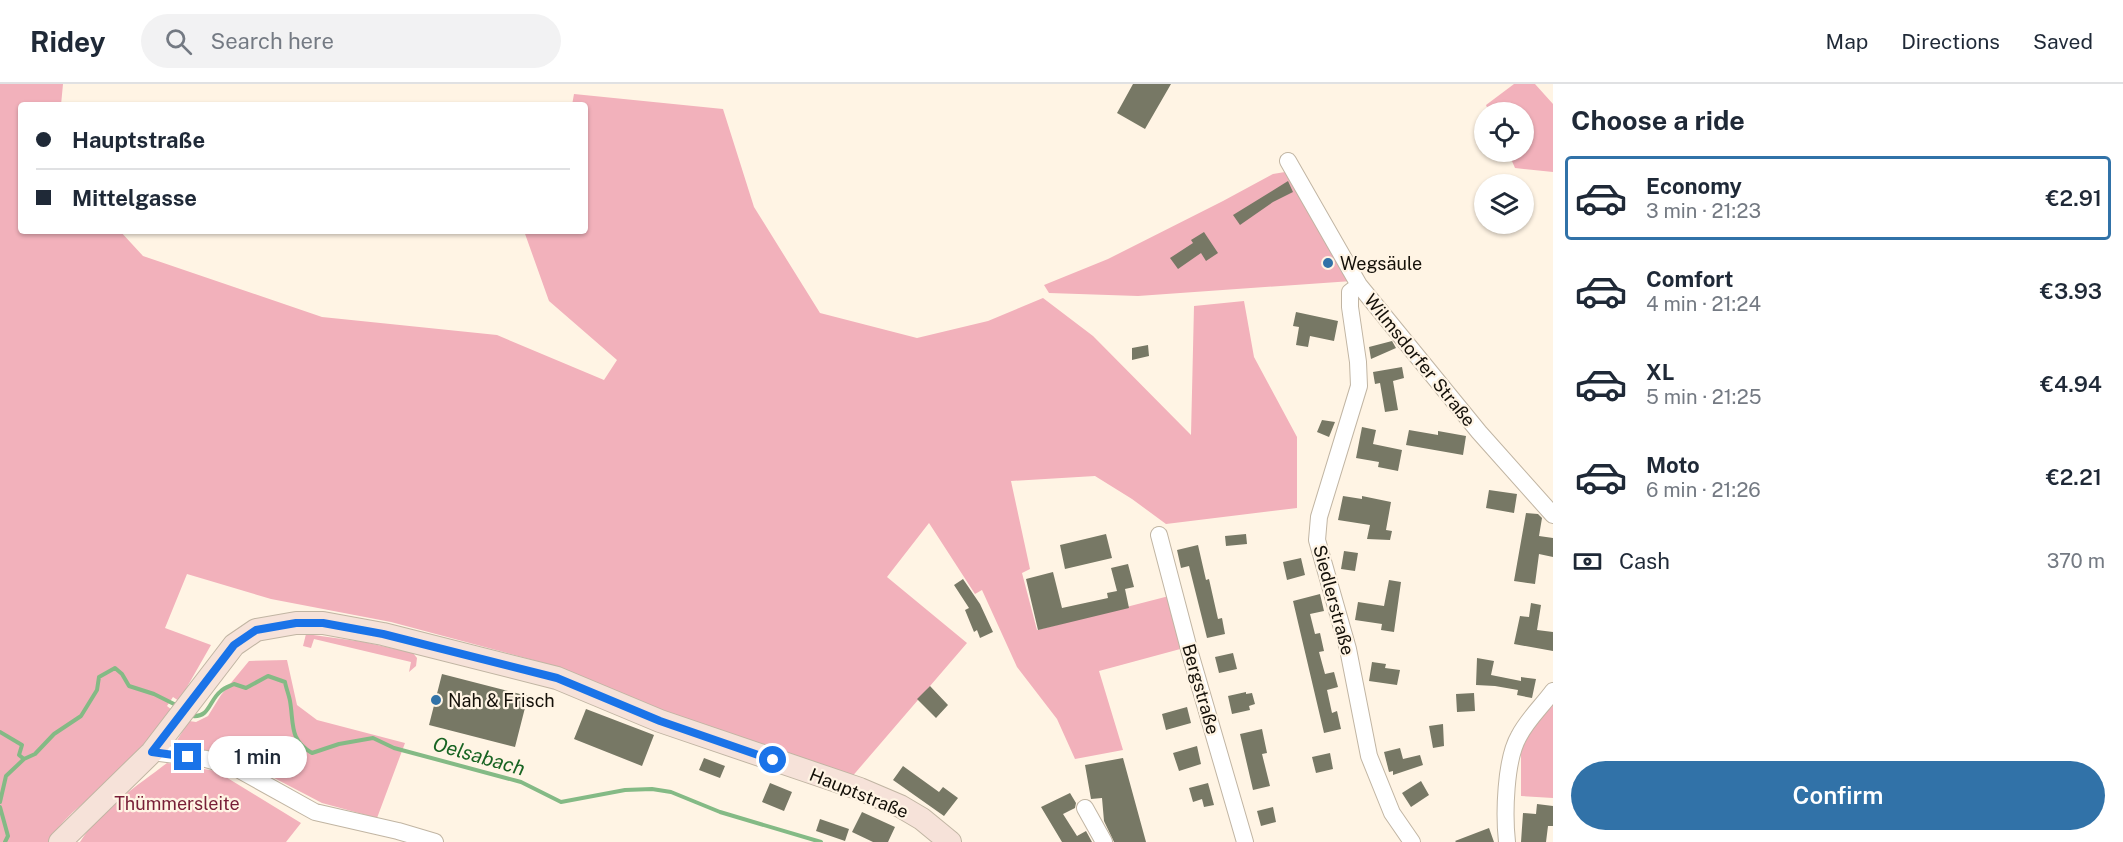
<!DOCTYPE html>
<meta charset="utf-8">
<style>
:root{--surface:#fff;--page:#f2f2f3;--text:#1f2937;--muted:#747a83;--line:#e0e1e3;--accent:#3172a8}
body{margin:0;font-family:"Public Sans",sans-serif;background:var(--page);color:var(--text);height:100vh;display:flex;flex-direction:column;font-size:22px;white-space:nowrap}
*{box-sizing:border-box;margin:0}
p{font-size:20px;color:var(--muted)}
.icon{flex:none;width:33px;height:33px;fill:none;stroke:currentColor;stroke-width:2;stroke-linecap:round;stroke-linejoin:round}
.map{position:relative;flex:1;overflow:hidden}
.panel{display:flex;flex-direction:column;background:var(--surface);width:570px}
.panel>*{flex:none}
.banner{position:absolute;left:18px;top:18px;width:570px;height:132px;border-radius:6px;box-shadow:0 2px 4px #0004;display:grid;align-content:center;height:132px;padding:0 18px;background:var(--surface)}
.buttons{position:absolute;left:1474px;top:18px;display:grid;gap:12px}
.buttons a{display:grid;place-items:center;width:60px;height:60px;border-radius:50%;background:var(--surface);box-shadow:0 2px 4px #0004;font-size:30px}
.end{position:absolute;width:27px;height:27px;margin:-14px;border:8px solid #1a73e8;background:#fff;box-shadow:0 0 0 3px #fff}
.from{border-radius:50%}
.bubble{position:absolute;height:42px;border-radius:21px;background:var(--surface);box-shadow:0 2px 4px #0004;font-size:20px;font-weight:600;line-height:42px;text-align:center}
.banner b{display:flex;align-items:center;gap:21px;height:57px;font-size:22px}
.banner b+b{border-top:2px solid var(--line)}
.banner i{width:15px;height:15px;background:var(--text)}
ul{padding:0;list-style:none}
li{display:flex;align-items:center;gap:18px;height:84px;margin:0 12px 9px;padding:0 6px;border:3px solid transparent;border-radius:6px}
li div{flex:1}
li b{display:block;font-size:22px}
li em{font-style:normal;font-weight:600}
li.selected{border-color:var(--accent)}
li>.icon{width:54px;height:54px;stroke-width:1.5}
h2{padding:0 18px;font-size:27px;line-height:72px}
.pay{display:flex;align-items:center;gap:15px;height:66px;padding:0 18px;font-size:22px}
.pay p{margin-inline-start:auto}
.action{display:flex;gap:12px;margin-top:auto;padding:12px 18px}
.action a{flex:1;height:69px;border-radius:36px;background:var(--accent);color:#fff;font-size:24px;font-weight:600;line-height:69px;text-align:center}
header{display:flex;align-items:center;gap:36px;box-sizing:border-box;height:84px;padding:0 30px;background:var(--surface);border-bottom:2px solid var(--line)}
header strong{font-size:28px}
nav{display:flex;gap:33px;margin-inline-start:auto;font-size:21px}
.search{width:420px;height:54px;background:var(--page);display:flex;align-items:center;gap:15px;box-sizing:border-box;padding:0 21px;border-radius:33px;color:var(--muted);font-size:22px}
main{display:flex;flex:1;min-height:0}
.map>svg:first-child{display:block}
</style>
<header>
<strong>Ridey</strong>
<div class="search"><svg class="icon" aria-label="search" viewBox="0 0 24 24"><circle cx="10" cy="10" r="6"/><path d="M15 15l6 6"/></svg>Search here</div>
<nav><a>Map</a><a>Directions</a><a>Saved</a></nav>
</header>
<main>
<div class="map">
<svg width="1553" height="758" viewBox="0 0 1553 758">
<rect width="100%" height="100%" fill="#fff4e4"/>
<!-- green -->
<path fill="#f2b1bb" d="M0,0h63l-2,21h-40v126h99l23,25 179,61 175,18 107,45 13,-20 -68,-59 -25,-70h61v-126h-13l2,-11 149,15 31,98 66,106 97,25 71,-17 55,-23 50,38 98,99 3,-129 50,-5 10,56 43,80v71l-131,16 -34,-25 -37,-23 -84,5 19,88 -8,4 15,57 132,-34 15,52 -85,23 24,79 -48,9 -18,-40 -40,-52 -35,-77 -7,4 -46,-71 -42,54 80,66 -117,136 -197,-67 -36,-20 -69,-28 -157,-42 -120,-23 -84,-25 -22,54 46,17 -32,56 -6,-4 -6,9 5,4c-15,19 -33,46 -50,62 -27,24 -54,38 -74,70h-48z
M1514,0h21l18,20v68l-38,-4 -7,-16h16v-40h-35l-3,-7z
M1285,88l67,109 -214,15 -89,-3 -5,-8 64,-26 115,-58 50,-27z
M306,550l58,8 49,11 4,5 -1,8 -7,6 2,-10 -97,-23 -3,9 -8,-2z
M287,576l10,45 20,15 88,23 -28,75 -55,-15 -98,-51 -53,-2 18,-29 7,1 12,-6 13,-21 28,-34z
M1553,614v100l-32,-2v-57z
M167,679l49,8 85,52 -15,19h-206c21,-33 57,-56 87,-79z"/>
<g fill="none" stroke-linecap="round" stroke-linejoin="round">
<!-- stream -->
<path stroke="#84ba85" stroke-width="4" d="M192,632c18,2 17,-16 29,-25 3,-3 9,-5 13,-7l12,4 22,-12 17,6c1,6 4,13 5,19 4,23 -1,39 22,52l27,-9 34,-6 21,10 127,34 40,20 64,-12 27,-1 19,3 49,20 101,30
M0,648l22,13 -3,10 5,4
M0,718l6,-26 18,-17 11,-5 19,-20 27,-18 16,-26 2,-13 16,-9 7,6 7,12 25,8 22,11
M0,723l8,29 -3,6"/>
</g>
<!-- building -->
<path fill="#777865" d="M1133,0h38l-26,45 -28,-16z
M1288,97l5,11 -20,10 -33,23 -7,-10z
M1204,148l14,21 -12,8 -5,-8 -23,16 -8,-11 23,-15 -2,-3z
M1296,228l42,9 -4,20 -24,-5 -2,11 -12,-2 3,-18 -6,-1z
M1392,257l4,7 -25,11 -2,-12z
M1148,261l1,11 -17,4v-12z
M1402,283l2,11 -11,3 5,29 -13,2 -5,-29 -5,1 -2,-12z
M1322,336l13,2 -6,15 -12,-5z
M1362,343l14,3 -3,14 29,6 -4,21 -20,-4 1,-5 -23,-4z
M1409,346l29,5v-4l28,5 -3,19 -57,-10z
M1489,406l28,4 -3,19 -28,-5z
M1343,412l19,3v-3l29,6 -5,28 6,1 -2,9 -23,-1 3,-14 -32,-5z
M1526,429l12,1 4,4 -3,18 14,2v19l-14,-3 -4,30 -21,-3z
M1106,450l6,24 -47,11 -5,-24z
M1246,450l1,10 -21,2 -1,-10z
M1198,461l8,35 3,-1 9,40 4,-1 3,16 -18,4 -18,-72 -8,2 -4,-18z
M1344,467l14,2 -3,18 -14,-2z
M1301,474l4,17 -18,5 -4,-18z
M1128,480l6,23 -9,2 4,19 -91,22 -12,-51 27,-7 9,36 46,-10 -1,-5 10,-2 -6,-23z
M963,495l17,25 13,28 -13,6 -3,-8 -3,2 -9,-22 4,-2 -15,-23z
M1389,496l12,2 -7,50 -13,-2 1,-6 -27,-4 3,-18 26,4z
M1320,510l4,17 -14,3 5,20 5,-1 4,18 -5,1 6,22 9,-2 4,15 -11,3 5,23 5,-2 4,18 -17,4 -31,-132z
M1531,519l10,2 -4,25 16,2v19l-39,-7 6,-28 9,1z
M1233,569l4,16 -18,4 -4,-16z
M1477,574l17,3 -3,14 30,6v-4l15,2 -4,19 -15,-3 1,-5 -23,-4 -19,-1z
M1372,578l14,2 -1,4 15,2 -3,15 -28,-4z
M442,590l86,22 -13,51 -86,-22z
M930,602l18,19 -12,13 -19,-19z
M1246,608v2l6,-1 3,11 -6,2 1,4 -18,4 -4,-18z
M1474,609l1,18 -18,1 -1,-18z
M1187,623l4,16 -25,7 -4,-16z
M586,625l68,26 -12,31 -68,-27z
M1443,640l1,22 -11,2 -4,-22z
M1262,645l5,24 -5,1 8,32 -17,4 -13,-56z
M1197,662l4,18 -22,7 -6,-18z
M1400,664l3,11 17,-4 3,10 -30,10v-4l-4,1 -5,-20z
M1330,669l3,16 -17,4 -4,-16z
M704,674l21,8 -5,12 -21,-8z
M1123,674l23,84h-32l-10,-21 -2,-23 -11,1 -6,-34z
M903,682l36,26 4,-5 15,11 -14,18 -51,-36z
M1421,697l8,14 -18,12 -9,-14z
M770,699l22,9 -8,19 -22,-9z
M1208,699l6,22 -10,2 -2,-8 -9,3 -4,-14z
M1070,709l6,10 -1,5 -12,6 14,22 9,-5 6,11h-30l-21,-35z
M1537,720l16,2v20h-5l-2,16h-25l2,-29 13,1z
M1273,723l3,15 -15,4 -4,-15z
M862,728l33,15 -7,15h-15l-21,-10z
M820,735l29,10 -4,12 -29,-10z
M1489,744l5,14h-38l-1,-1z"/>
<g fill="none" stroke-linecap="round" stroke-linejoin="round">
<defs>
<path id="minor" d="M1288,77l71,124 120,147 74,83
M1359,201l-9,7v15l8,55 1,24 -40,131 -2,23 31,109 21,107 23,57 20,29
M1159,451l31,118 55,189
M152,668l54,7 28,8 81,45 83,19 37,11
M1085,724l19,34
M1507,758c-3,-27 -2,-82 12,-106 8,-16 23,-30 34,-45"/>
<path id="secondary" d="M60,758l92,-90 82,-107 22,-15 40,-7h27l60,11 174,44 103,43 200,68 40,17 22,13 28,23"/>
</defs>
<!-- minor casing -->
<use href="#minor" stroke="#c1b5a3" stroke-width="18"/>
<!-- secondary casing -->
<use href="#secondary" stroke="#c1b5a3" stroke-width="24"/>
<!-- minor -->
<use href="#minor" stroke="#fff" stroke-width="16"/>
<!-- secondary -->
<use href="#secondary" stroke="#f6e2d9" stroke-width="22"/>
</g>
<g fill="none" stroke-linecap="round" stroke-linejoin="round">
<!-- route -->
<path stroke="#1a73e8" stroke-width="8" d="M188,673l-36,-5 82,-107 22,-15 40,-7h27l60,11 174,44 103,43 113,39"/>
</g>
<!-- markers -->
<g fill="#3172a8" stroke="#fff4e4" stroke-width="2">
<circle cx="1328" cy="179" r="6"/>
<circle cx="436" cy="616" r="6"/>
</g>
<g text-anchor="middle" dominant-baseline="central" stroke-width="4.5" stroke-linejoin="round" paint-order="stroke">
<!-- poi labels -->
<g font-size="18" fill="#141009" stroke="#fff4e4" text-anchor="start">
<text x="1340" y="179">Wegsäule</text>
<text x="448" y="616">Nah &amp; Frisch</text>
</g>
<!-- street labels -->
<g font-size="18" fill="#141009" stroke="#fff4e4">
<text transform="translate(1420 276) rotate(51)">Wilmsdorfer Straße</text>
<text transform="translate(1334 516) rotate(75)">Siedlerstraße</text>
<text transform="translate(1201 605) rotate(74)">Bergstraße</text>
<text transform="translate(859 709) rotate(22)">Hauptstraße</text>
</g>
<!-- park labels -->
<g font-size="18" fill="#781e37" stroke="#fff4e4">
<text x="177" y="719">Thümmersleite</text>
</g>
<!-- water labels -->
<g font-size="20" font-style="italic" fill="#186422" stroke="#fff4e4">
<text transform="translate(479 672) rotate(16)">Oelsabach</text>
</g>
</g>
</svg>
<div class="buttons">
<a><svg class="icon" aria-label="locate" viewBox="0 0 24 24"><circle cx="12" cy="12" r="6"/><path d="M12 2v4M12 18v4M2 12h4M18 12h4"/></svg></a>
<a><svg class="icon" aria-label="layers" viewBox="0 0 24 24"><path d="M12 4l9 5-9 5-9-5zM3 14l9 5 9-5"/></svg></a>
</div>
<i class="end from" style="left:773px;top:676px"></i>
<i class="end" style="left:188px;top:673px"></i>
<div class="bubble" style="left:208px;top:652px;width:99px">1 min</div>
<div class="banner">
<b><i class="from"></i>Hauptstraße</b>
<b><i></i>Mittelgasse</b>
</div>
</div>
<section class="panel">
<h2>Choose a ride</h2>
<ul>
<li class="selected"><svg class="icon" aria-label="car" viewBox="0 0 24 24"><path d="M5 17H2v-5l4-1 3-4h7l3 4 3 1v5h-3M9 17h6M6 11h13"/><circle cx="7" cy="17" r="2"/><circle cx="17" cy="17" r="2"/></svg><div><b>Economy</b><p>3 min · 21:23</p></div><em>€2.91</em></li>
<li><svg class="icon" aria-label="car" viewBox="0 0 24 24"><path d="M5 17H2v-5l4-1 3-4h7l3 4 3 1v5h-3M9 17h6M6 11h13"/><circle cx="7" cy="17" r="2"/><circle cx="17" cy="17" r="2"/></svg><div><b>Comfort</b><p>4 min · 21:24</p></div><em>€3.93</em></li>
<li><svg class="icon" aria-label="car" viewBox="0 0 24 24"><path d="M5 17H2v-5l4-1 3-4h7l3 4 3 1v5h-3M9 17h6M6 11h13"/><circle cx="7" cy="17" r="2"/><circle cx="17" cy="17" r="2"/></svg><div><b>XL</b><p>5 min · 21:25</p></div><em>€4.94</em></li>
<li><svg class="icon" aria-label="car" viewBox="0 0 24 24"><path d="M5 17H2v-5l4-1 3-4h7l3 4 3 1v5h-3M9 17h6M6 11h13"/><circle cx="7" cy="17" r="2"/><circle cx="17" cy="17" r="2"/></svg><div><b>Moto</b><p>6 min · 21:26</p></div><em>€2.21</em></li>
</ul>
<div class="pay"><svg class="icon" aria-label="cash" viewBox="0 0 24 24"><path d="M3 7h18v10H3z"/><circle cx="12" cy="12" r="2"/></svg>Cash<p>370 m</p></div>
<div class="action"><a>Confirm</a></div>
</section>
</main>
